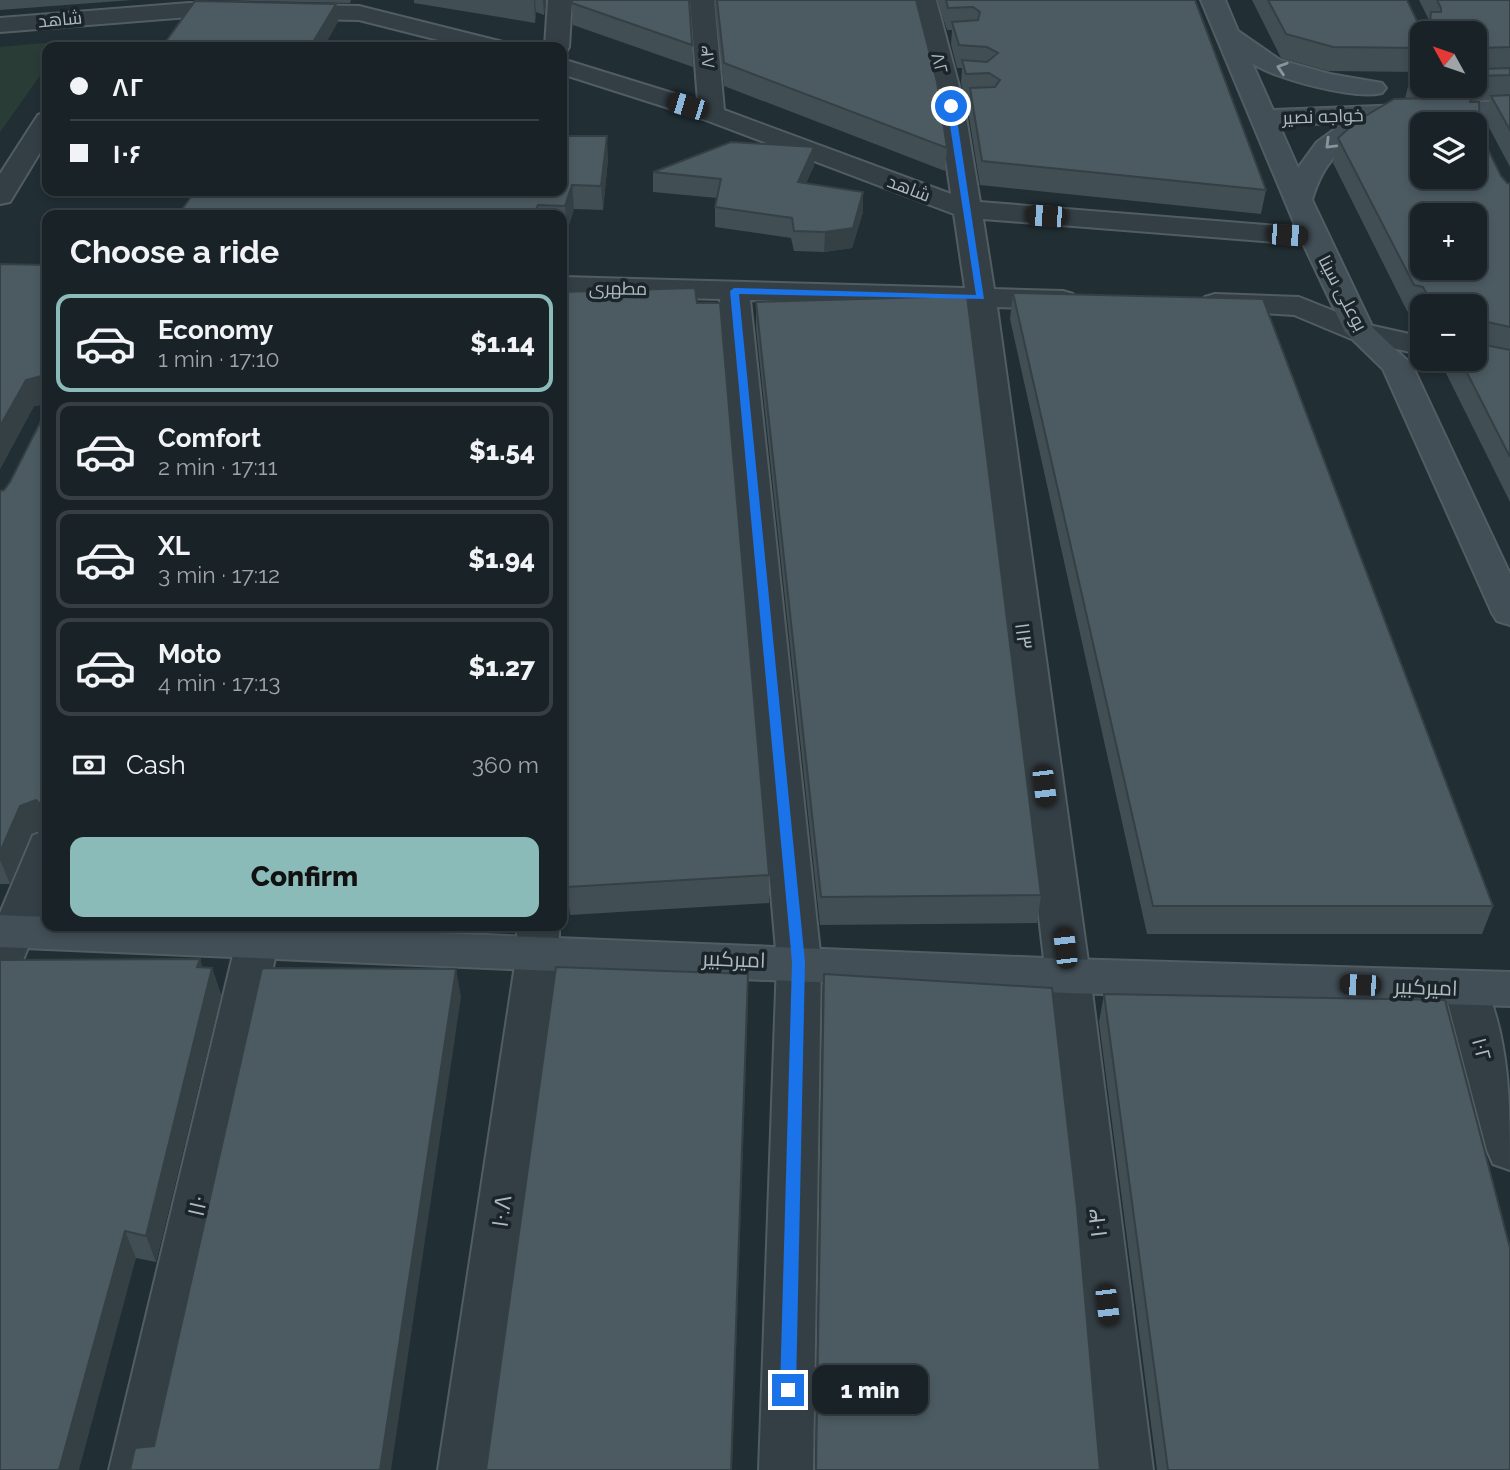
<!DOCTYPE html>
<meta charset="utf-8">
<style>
:root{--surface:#192227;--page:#262f33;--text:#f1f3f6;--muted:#9fa4a7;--line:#373f44;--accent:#8bbbb9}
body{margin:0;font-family:Raleway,Cairo,sans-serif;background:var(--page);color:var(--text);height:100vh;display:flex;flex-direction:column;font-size:26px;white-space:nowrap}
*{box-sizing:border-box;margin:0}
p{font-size:23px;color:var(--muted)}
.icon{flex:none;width:38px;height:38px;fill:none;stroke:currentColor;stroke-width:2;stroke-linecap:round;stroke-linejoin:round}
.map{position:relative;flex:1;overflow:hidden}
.side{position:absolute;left:42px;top:210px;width:525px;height:721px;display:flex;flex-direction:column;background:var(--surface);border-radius:14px;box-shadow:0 4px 10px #0003,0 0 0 2px var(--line)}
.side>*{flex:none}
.banner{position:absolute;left:42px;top:42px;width:525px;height:154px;border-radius:14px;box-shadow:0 4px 10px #0003,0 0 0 2px var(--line);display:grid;align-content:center;height:154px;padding:0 28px;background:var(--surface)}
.needle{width:46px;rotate:310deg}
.controls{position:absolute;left:1410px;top:21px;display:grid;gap:14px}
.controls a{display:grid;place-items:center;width:77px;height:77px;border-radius:14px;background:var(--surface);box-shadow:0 4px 10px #0003,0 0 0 2px var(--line);font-size:35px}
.end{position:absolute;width:32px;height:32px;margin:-16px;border:9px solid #1a73e8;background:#fff;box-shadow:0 0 0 4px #fff}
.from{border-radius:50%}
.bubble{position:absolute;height:49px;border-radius:14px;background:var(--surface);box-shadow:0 4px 10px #0003,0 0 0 2px var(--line);font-size:23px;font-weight:800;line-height:49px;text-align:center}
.car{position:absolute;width:21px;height:42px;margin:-21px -10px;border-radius:9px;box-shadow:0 0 5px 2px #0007;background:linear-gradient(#222 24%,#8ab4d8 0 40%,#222 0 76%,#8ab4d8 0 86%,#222 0)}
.banner b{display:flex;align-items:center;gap:24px;height:66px;font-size:26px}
.banner b+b{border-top:2px solid var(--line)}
.banner i{width:18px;height:18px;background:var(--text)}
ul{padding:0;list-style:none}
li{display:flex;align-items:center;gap:21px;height:98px;margin:0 14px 10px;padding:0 14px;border:4px solid var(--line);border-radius:14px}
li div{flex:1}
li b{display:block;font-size:26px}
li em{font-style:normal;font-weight:800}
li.current{border-color:var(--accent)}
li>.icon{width:63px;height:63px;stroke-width:1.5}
h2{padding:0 28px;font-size:32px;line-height:84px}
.pay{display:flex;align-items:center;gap:18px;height:77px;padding:0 28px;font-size:26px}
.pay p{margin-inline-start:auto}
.action{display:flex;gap:14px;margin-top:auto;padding:14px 28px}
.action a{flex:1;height:80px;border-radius:14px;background:var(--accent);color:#111;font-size:28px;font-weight:800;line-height:80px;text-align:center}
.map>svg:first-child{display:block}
</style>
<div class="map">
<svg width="1510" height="1470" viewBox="0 0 1510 1470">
<rect width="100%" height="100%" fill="#212e34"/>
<!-- green -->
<path fill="#293c36" d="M65,41l-4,6h-14v19l-47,66v-85z"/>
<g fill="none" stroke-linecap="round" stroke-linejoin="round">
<defs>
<path id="street" d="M548,0h24l-3,47 -3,5 -4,1v-6h-17z
M690,0h24l10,110 227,84 -13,-89 -26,-105h24l28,105 16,97 334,27 10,2 4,6 -4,6 -10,2 -331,-26 11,70 69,2 10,3 5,6 -5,6 -10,3 -66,-2 93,669 63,494h-54l-53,-494 -79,-670 -217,-6 71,662 -8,508h-54l18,-508 -57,-663 -158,-4v-18l403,11 -11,-74 -251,-95 -141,-45v-15l136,42z
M189,3l170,3 144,36 3,5h-40l-107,-27 -170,-3 -189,15v-14z
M47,112v29l-37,61 -10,2v-30l38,-59z
M1215,294l84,3 70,28 54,12v18l-74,-17 -55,-23 -89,-6 -5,-6 5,-6z
M47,831v69l-32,80 -15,5v-72l33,-78z
M240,926h42l-119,544h-54z
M517,926h42v26l-67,518h-54l79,-518z
M1466,971l15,5c29,61 29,127 29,194l-17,-6 -6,-14 -43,-162 7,-12z"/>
<path id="secondary" d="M1201,0h24l13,31 42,29 50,14 52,9 4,5 -4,5c-27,7 -107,-14 -130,-30l21,47 237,-9v16l-123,4c-39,24 -61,31 -75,79l61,128 39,37 98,209v51l-13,-4 -5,-8 -109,-244 -38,-37 -45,-95zM1343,123l-26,19 -19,26 -19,-43z
M0,915l47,2v9h220l801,33 442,13v34l-442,-13 -1068,-46z"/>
</defs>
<!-- street casing -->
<use href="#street" stroke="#515d63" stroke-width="4"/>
<!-- secondary casing -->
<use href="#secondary" stroke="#515d63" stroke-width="4"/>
<!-- street -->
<use href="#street" fill="#343f45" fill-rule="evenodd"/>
<!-- secondary -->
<use href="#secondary" fill="#424f57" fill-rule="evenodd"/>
</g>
<!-- wall -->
<path fill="#414e54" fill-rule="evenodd" d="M0,0h132l-132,10z
M212,0h139l-1,3z
M414,0h132l-2,15 -8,-3 -1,11 -121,-20z
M714,0h202l31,148 -2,23 -221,-85z
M937,0h258l71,190 -5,24 -281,-29 -12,-74 1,-14h-4l-4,-14 1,-15h-5l-6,-24 1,-14h-5z
M1252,0h155l10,21 12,2v-3l-10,-20h91v167l-25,-47 5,-20h-19v2l9,31 21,43 6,7 3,1v318l-71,-143h36v-53h-52v21l-7,-14 -9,-2 -74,-148 5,-25 67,-39 5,-21 8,-6 -90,-1 -47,-13zM1423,33h52v53h-52z
M572,3l120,42 1,22 -120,-42z
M814,147v19l-8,17 57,29 -11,36 -28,4 -30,-1 -3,-13 -76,-11v-20l2,-9 -64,-6v-20z
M608,159l-5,51 -29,-1 -7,22 -5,-1v-15h-380l-1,-4 381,-20z
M0,264l47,1v623l-8,-22v-35l-8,3 -21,50h-10v-393l4,-1 6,-8 31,-61v-16l-7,1 -34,63z
M562,292l207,583v28l-199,12 -3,-28 -2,-224h-3z
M1013,293l480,613 -11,28h-335l-137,-615z
M756,302l285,593 -4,28 -217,2 -64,-597z
M200,959l2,8 10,1 9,27 -65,267 -20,-4 -136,212z
M824,974l276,496h-284z
M1104,994l406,476h-353l-58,-448z"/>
<!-- shaded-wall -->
<path fill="#354045" d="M534,0h1l1,12 -1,11z
M543,0h3l-2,15z
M336,4l2,18 -14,25h-14z
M607,136l1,23 -5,51 -2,-24z
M814,147v19l-17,36 1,-20z
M572,185l2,24 -7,22 -2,-25z
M863,192v20l-11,36 -28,4 1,-20z
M538,205v10h-5z
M1483,321l-8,27v-17z
M41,376l6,27 -13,3 -34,63v-43l26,-46z
M36,800l10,28 -15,6 -21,50 -10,-24v-8l20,-46z
M200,959l8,26 4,-17 9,27 -65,267 -10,-26z
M456,969l5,28 -70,473h-11z
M748,974v28l-16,468h-1z
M125,1231l11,27 -57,212h-20z"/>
<!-- building -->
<path fill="#4c5b62" stroke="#354045" stroke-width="2" fill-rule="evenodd" d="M572,0h117l3,45 -120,-42z
M717,0h199l21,82 10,66 -223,-85z
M946,0h249l71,190 -284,-29 -12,-73 25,-1 5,-7 -11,-7 -23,1 -4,-14 25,2 11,-9 -11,-6 -28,-2 -7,-23 26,-2 2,-8 -7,-5 -25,1z
M1268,0h139l10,21 13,2 1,-11h10v-4l-4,-8h73v47l-29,1 -2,11 -4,1v-27h-52v15l-90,-1 -47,-13z
M195,1l141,3 -26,43h-148z
M1475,66l7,3 28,-1v7l-35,1z
M1423,69v9h-13z
M1510,95v35l-19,-34z
M1472,97l-2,5h9l1,31 21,43 6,7 3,1v143l-27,-6 -3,9 -5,1v-25h-42l-10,-19 -9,-2 -76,-147 19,-17 37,-22zM1423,124h52v53h-52zM1423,215h52v53h-52z
M562,136h45l-6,50 -29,-1 -7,21 -27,-1 -5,10h-109l-52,-2 -2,2h-124l-65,-4 14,-20h367z
M731,142l83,5 -16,35 65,10 -10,36 -28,4 -31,-1 -2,-13 -77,-11 6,-28 -68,-7z
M0,264l47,1v601h-8v-63l-3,-3 -16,6 -20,46v-361l4,-1 6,-8 31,-61v-45l-15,4 -26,46z
M695,288l2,15h23l49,572 -202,12 -2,-252h-3v-343z
M1013,293l250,6 230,607h-340z
M967,296l74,599 -220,2 -65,-595z
M1475,343l35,7v107l-50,-98h15z
M200,959l-3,8 15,1 -66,268 -21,-5 -66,239h-59v-510z
M556,967l192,7 -17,496h-245z
M262,968l194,1 -76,501h-250l5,-22 19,-2z
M824,974l228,14 25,220 23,262h-284z
M1104,994l341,6 65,248v222h-342z"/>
<!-- one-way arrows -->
<defs><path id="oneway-chevron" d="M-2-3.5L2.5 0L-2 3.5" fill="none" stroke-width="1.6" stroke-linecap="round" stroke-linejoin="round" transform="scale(1.75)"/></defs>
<g stroke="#88959d">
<use href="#oneway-chevron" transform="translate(1282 68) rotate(-162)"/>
<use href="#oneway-chevron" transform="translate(1330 144) rotate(135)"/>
</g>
<!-- route -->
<path fill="#1a73e8" d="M951,103l4,3 29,193 -245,-5 66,668 -9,428 -8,7 -8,-7 12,-428 -62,-671 4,-3 242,7 -29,-189z"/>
<g text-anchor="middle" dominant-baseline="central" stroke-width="7" stroke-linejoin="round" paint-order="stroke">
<!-- far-street labels -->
<g font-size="18" fill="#aebac2" stroke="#1a2429">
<text transform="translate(60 19) rotate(-5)">شاهد</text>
<text transform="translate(707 57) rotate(-95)">۸۴</text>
<text transform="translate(940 63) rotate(76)">۸۲</text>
<text transform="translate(1323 116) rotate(-2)">خواجه نصیر</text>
<text transform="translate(909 188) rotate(21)">شاهد</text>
<text transform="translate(618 288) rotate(1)">مطهری</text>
<text transform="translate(1343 293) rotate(62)">بوعلی سینا</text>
</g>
<!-- street labels -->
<g font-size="21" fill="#aebac2" stroke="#1a2429">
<text transform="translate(1024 636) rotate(83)">۱۱۳</text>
<text transform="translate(734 959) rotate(2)">امیرکبیر</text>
<text transform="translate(1426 987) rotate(2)">امیرکبیر</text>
<text transform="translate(1482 1049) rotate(75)">۱۰۲</text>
</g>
<!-- near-street labels -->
<g font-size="24" fill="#aebac2" stroke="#1a2429">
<text transform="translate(197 1206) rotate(-77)">۱۱۰</text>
<text transform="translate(501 1211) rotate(-82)">۱۰.۸</text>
<text transform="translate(1097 1223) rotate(-97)">۱۰۴</text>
</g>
</g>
</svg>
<div class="controls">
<a><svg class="needle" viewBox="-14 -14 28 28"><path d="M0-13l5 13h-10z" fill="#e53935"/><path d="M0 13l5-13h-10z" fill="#9fa4a7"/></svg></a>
<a><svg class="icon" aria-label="layers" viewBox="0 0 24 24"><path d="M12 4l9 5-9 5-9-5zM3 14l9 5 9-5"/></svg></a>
<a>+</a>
<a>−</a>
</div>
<i class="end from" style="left:951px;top:106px"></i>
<i class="end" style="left:788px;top:1390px"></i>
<div class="bubble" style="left:812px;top:1365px;width:116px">1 min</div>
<i class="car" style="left:687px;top:106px;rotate:287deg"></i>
<i class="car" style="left:1046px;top:216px;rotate:274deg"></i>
<i class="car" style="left:1287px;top:235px;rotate:94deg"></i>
<i class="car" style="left:1044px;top:786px;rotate:173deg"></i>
<i class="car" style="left:1065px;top:948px;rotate:353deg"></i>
<i class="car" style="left:1360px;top:985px;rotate:272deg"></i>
<i class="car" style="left:1107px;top:1305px;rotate:173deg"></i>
<div class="banner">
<b><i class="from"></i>۸۲</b>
<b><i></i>۱۰۶</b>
</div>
<section class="side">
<h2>Choose a ride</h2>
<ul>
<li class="current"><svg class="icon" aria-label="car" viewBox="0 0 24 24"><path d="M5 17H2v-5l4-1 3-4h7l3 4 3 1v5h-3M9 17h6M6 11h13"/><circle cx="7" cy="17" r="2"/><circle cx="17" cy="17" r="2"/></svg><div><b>Economy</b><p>1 min · 17:10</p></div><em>$1.14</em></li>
<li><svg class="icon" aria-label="car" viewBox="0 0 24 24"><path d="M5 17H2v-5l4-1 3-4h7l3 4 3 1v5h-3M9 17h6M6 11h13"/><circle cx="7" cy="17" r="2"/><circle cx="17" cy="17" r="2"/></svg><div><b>Comfort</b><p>2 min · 17:11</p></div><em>$1.54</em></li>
<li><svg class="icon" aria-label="car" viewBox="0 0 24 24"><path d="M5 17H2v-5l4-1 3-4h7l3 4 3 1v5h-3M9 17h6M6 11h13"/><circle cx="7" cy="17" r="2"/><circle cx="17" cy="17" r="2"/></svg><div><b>XL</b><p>3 min · 17:12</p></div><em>$1.94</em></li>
<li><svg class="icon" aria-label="car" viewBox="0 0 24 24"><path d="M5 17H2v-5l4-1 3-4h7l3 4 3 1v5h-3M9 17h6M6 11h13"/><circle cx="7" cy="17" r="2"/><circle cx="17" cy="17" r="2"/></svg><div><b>Moto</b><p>4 min · 17:13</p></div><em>$1.27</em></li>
</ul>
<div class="pay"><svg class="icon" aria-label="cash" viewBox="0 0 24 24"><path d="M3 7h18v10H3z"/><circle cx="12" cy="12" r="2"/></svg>Cash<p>360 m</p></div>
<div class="action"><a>Confirm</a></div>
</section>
</div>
